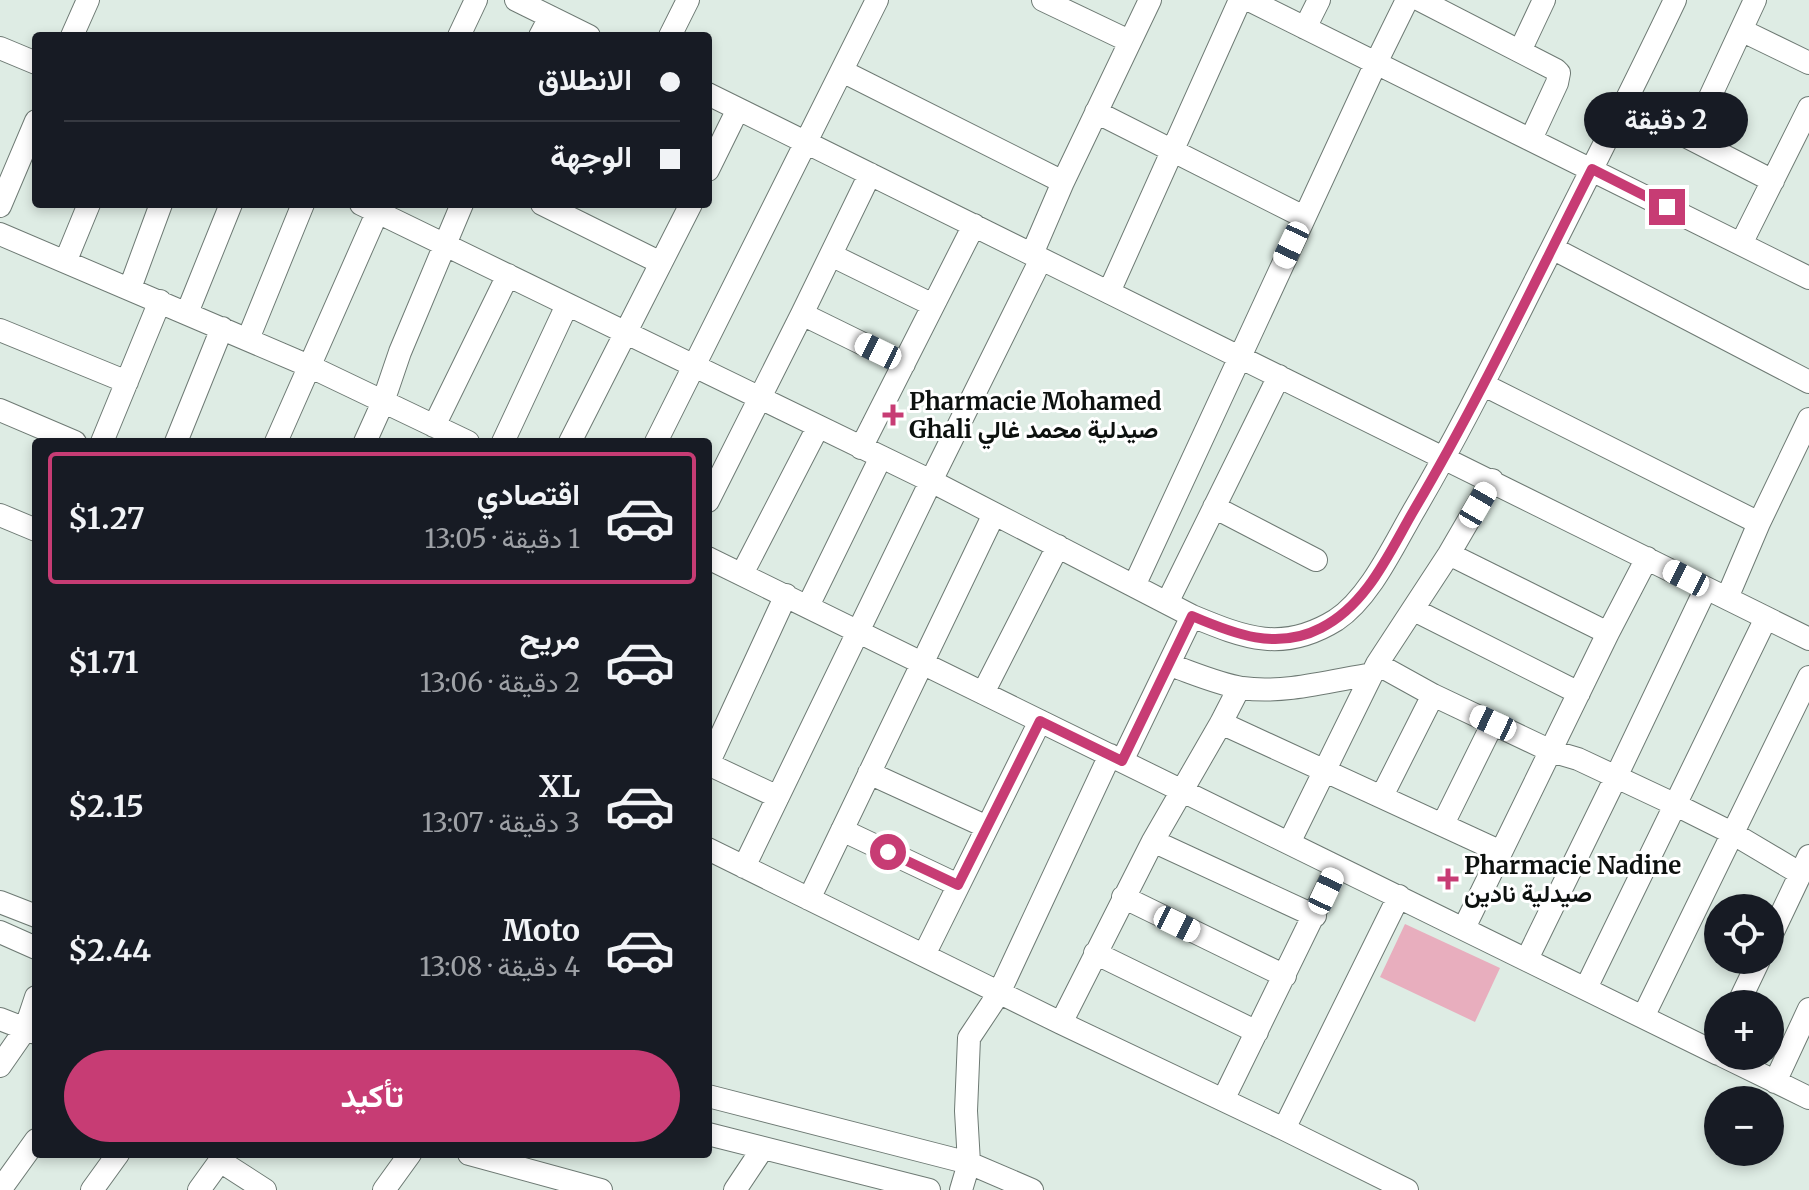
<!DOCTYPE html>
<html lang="ar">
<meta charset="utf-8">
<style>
:root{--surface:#171b24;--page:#20242c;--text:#f1f3f6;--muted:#9ea1a6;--line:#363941;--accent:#c73c74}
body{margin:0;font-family:Merriweather,Vazirmatn,serif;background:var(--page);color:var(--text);direction:rtl;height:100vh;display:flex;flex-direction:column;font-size:30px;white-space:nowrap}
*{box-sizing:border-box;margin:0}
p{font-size:26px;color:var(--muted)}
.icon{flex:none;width:44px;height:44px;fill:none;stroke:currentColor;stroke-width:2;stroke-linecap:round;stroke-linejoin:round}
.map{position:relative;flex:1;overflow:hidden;direction:ltr}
.side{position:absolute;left:32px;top:438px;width:680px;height:720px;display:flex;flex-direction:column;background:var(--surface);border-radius:8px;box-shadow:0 4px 12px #0003;direction:rtl}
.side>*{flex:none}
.hud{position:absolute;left:32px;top:32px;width:680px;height:176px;border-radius:8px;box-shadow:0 4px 12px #0003;direction:rtl;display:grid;align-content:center;height:176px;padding:0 32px;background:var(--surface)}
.buttons{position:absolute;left:1704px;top:894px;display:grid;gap:16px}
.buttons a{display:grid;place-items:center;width:80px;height:80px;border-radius:50%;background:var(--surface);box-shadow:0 4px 12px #0003;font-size:40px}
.end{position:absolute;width:36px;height:36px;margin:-18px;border:10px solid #c73c74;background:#fff;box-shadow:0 0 0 4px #fff}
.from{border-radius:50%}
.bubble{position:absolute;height:56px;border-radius:28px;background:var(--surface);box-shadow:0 4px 12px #0003;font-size:26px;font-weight:700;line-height:56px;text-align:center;direction:rtl}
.car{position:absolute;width:24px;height:48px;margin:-24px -12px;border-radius:10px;box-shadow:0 0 6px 2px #0007;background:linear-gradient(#fff 24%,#345 0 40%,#fff 0 76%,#345 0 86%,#fff 0)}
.hud b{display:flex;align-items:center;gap:28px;height:76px;font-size:30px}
.hud b+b{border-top:2px solid var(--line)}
.hud i{width:20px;height:20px;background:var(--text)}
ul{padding:14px 0 0;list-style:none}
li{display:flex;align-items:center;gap:24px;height:132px;margin:0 16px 12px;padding:0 16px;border:4px solid transparent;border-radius:8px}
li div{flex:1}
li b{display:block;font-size:30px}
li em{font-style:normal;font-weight:700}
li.current{border-color:var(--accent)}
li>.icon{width:72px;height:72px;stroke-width:1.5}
.button{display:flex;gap:16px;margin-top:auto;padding:16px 32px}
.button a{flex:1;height:92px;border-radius:48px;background:var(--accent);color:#fff;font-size:32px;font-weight:700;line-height:92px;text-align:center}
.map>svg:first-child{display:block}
</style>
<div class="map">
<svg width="1809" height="1190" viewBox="0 0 1809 1190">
<rect width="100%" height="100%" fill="#deece4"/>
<!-- green -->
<path fill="#e8aebe" d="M1405,924l95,44 -25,54 -95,-45z"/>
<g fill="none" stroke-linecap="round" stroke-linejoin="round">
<defs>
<path id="minor" d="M516,0l73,36
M1043,0l86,41
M1249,0l560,278
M1420,0l136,70 3,3 -2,10 -26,56
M1305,28l14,-28
M1741,30l68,33
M72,36l16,-36
M459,36l17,-36
M540,36l10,-19
M670,36l18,-36
M0,48l36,15
M1520,51l24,-51
M842,71l221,111
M708,94c368,180 735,362 1101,545
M1625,105l148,76
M1096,112l208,105
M1691,138l64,-138
M708,170l30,-61
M361,204l570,277 261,135c53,22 91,37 144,4 35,-23 59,-78 80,-113 49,-84 91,-171 135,-257 42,-83 84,-166 124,-250
M542,204l119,59
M0,206l36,-85
M0,234l309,132 159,76
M1741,244l68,-136
M1552,248l257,134
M1032,254l31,-72 87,-182
M831,255l102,50
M66,260l23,-56
M130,288l31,-84
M1109,292l131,-292
M187,313l44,-109
M802,314l102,50
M0,330l127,52
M248,339l55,-135
M1484,385l275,138
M0,410l75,32
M434,426l74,-151
M102,442l58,-141
M176,442l46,-114
M276,442l105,-238
M365,442l18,-40 17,-50 62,-148
M503,442l64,-137
M570,442l121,-238
M656,442l221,-442
M861,448l113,-223
M708,501l94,-187 68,-140
M1214,507l102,53
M0,515l36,15
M1449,554l159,79
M708,558l1010,496
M742,574l76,-147
M1134,586l242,-523 31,-63
M1727,598l32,-75 50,-104
M1167,603l112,-227
M808,606l73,-149
M1414,610l165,83
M1377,664l56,31 118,56 27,8 98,46 56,28 69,41
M1170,665c23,8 48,19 72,23 42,6 88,-7 130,-14
M983,693l75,-147
M1221,723l280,129
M1122,761l70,-145
M708,764l78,-169
M708,764l70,33
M869,773l118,54
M1382,796l51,-101
M1443,824l50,-101
M842,830l116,55
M1153,841l162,75
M1289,843l88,-179 72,-110 43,-74
M708,849l353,174 223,106 123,61
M744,867l187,-386 110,-222
M1123,897l162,79
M809,899l185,-385
M0,902l36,14
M1464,928l144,-295 39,-75
M0,932l36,16
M1770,938l39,-82
M1095,953l162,79
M924,955l116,-234
M1527,959l89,-182 90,-189
M1586,988l180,-370
M1738,1004l21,-44
M1643,1017l166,-340
M0,1019l36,14
M1061,1023l92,-182 68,-118 18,-35
M1723,1056l86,42
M0,1066l25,-36 11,-33
M1775,1082l34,-73
M708,1096l261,67 63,27
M1223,1100l114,-233
M1284,1129l115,-233
M708,1134l221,56
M469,1154l132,36
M220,1161l45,29
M0,1190l36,-50
M92,1190l26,-36
M199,1190l26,-36
M384,1190l26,-36
M735,1190l28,-42
M961,1190l8,-27 -3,-52 3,-73 30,-45 111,-238"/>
</defs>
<!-- minor casing -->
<use href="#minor" stroke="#6e7a74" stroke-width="24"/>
<!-- minor -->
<use href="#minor" stroke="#fff" stroke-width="22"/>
</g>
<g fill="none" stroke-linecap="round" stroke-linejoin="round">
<!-- route -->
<path stroke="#c73c74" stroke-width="10" d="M888,852l70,33 82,-164 82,40 70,-145c42,18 85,35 129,12 46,-23 68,-75 93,-118 65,-110 120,-227 178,-341l75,38"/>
</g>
<!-- markers -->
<g fill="#c73c74" stroke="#fff" stroke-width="3">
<path d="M889 403h8v8h8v8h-8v8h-8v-8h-8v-8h8z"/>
<path d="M1444 867h8v8h8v8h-8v8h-8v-8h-8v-8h8z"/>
</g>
<g text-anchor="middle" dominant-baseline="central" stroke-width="6" stroke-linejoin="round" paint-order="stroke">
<!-- poi labels -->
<g font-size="24" font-weight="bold" fill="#0d110f" stroke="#fff" text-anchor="start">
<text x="909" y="401">Pharmacie Mohamed<tspan x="909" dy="28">Ghali صيدلية محمد غالي</tspan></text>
<text x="1464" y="865">Pharmacie Nadine<tspan x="1464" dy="28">صيدلية نادين</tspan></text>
</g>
</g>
</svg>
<div class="buttons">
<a><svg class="icon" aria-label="locate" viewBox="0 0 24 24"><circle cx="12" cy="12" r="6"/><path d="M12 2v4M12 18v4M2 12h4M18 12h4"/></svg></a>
<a>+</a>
<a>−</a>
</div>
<i class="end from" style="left:888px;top:852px"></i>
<i class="end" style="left:1667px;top:207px"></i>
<div class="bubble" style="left:1584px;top:92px;width:164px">2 دقيقة</div>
<i class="car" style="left:1291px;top:245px;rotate:205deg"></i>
<i class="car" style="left:878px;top:351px;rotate:296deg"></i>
<i class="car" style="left:1478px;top:505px;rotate:30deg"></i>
<i class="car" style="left:1686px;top:578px;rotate:297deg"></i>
<i class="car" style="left:1493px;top:723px;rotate:295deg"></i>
<i class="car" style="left:1326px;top:891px;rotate:25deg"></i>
<i class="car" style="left:1177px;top:924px;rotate:116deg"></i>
<div class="hud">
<b><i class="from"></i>الانطلاق</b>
<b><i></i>الوجهة</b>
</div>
<section class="side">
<ul>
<li class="current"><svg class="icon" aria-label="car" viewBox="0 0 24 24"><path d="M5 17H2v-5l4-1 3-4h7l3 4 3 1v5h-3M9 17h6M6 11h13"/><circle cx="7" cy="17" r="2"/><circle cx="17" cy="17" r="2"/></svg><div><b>اقتصادي</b><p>1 دقيقة · 13:05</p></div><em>$1.27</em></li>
<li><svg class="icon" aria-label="car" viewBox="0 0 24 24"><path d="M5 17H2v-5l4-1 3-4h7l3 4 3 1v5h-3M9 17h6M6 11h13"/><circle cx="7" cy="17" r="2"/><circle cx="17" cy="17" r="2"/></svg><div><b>مريح</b><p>2 دقيقة · 13:06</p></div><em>$1.71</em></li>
<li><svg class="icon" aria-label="car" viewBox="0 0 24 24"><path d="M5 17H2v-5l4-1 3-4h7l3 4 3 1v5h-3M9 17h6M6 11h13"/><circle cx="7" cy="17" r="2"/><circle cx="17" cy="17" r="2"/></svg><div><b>XL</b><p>3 دقيقة · 13:07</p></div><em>$2.15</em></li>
<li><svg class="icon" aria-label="car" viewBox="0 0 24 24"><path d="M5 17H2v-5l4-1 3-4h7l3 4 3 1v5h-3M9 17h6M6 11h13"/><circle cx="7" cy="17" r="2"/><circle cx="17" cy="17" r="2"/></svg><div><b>Moto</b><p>4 دقيقة · 13:08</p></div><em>$2.44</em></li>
</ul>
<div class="button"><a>تأكيد</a></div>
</section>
</div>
